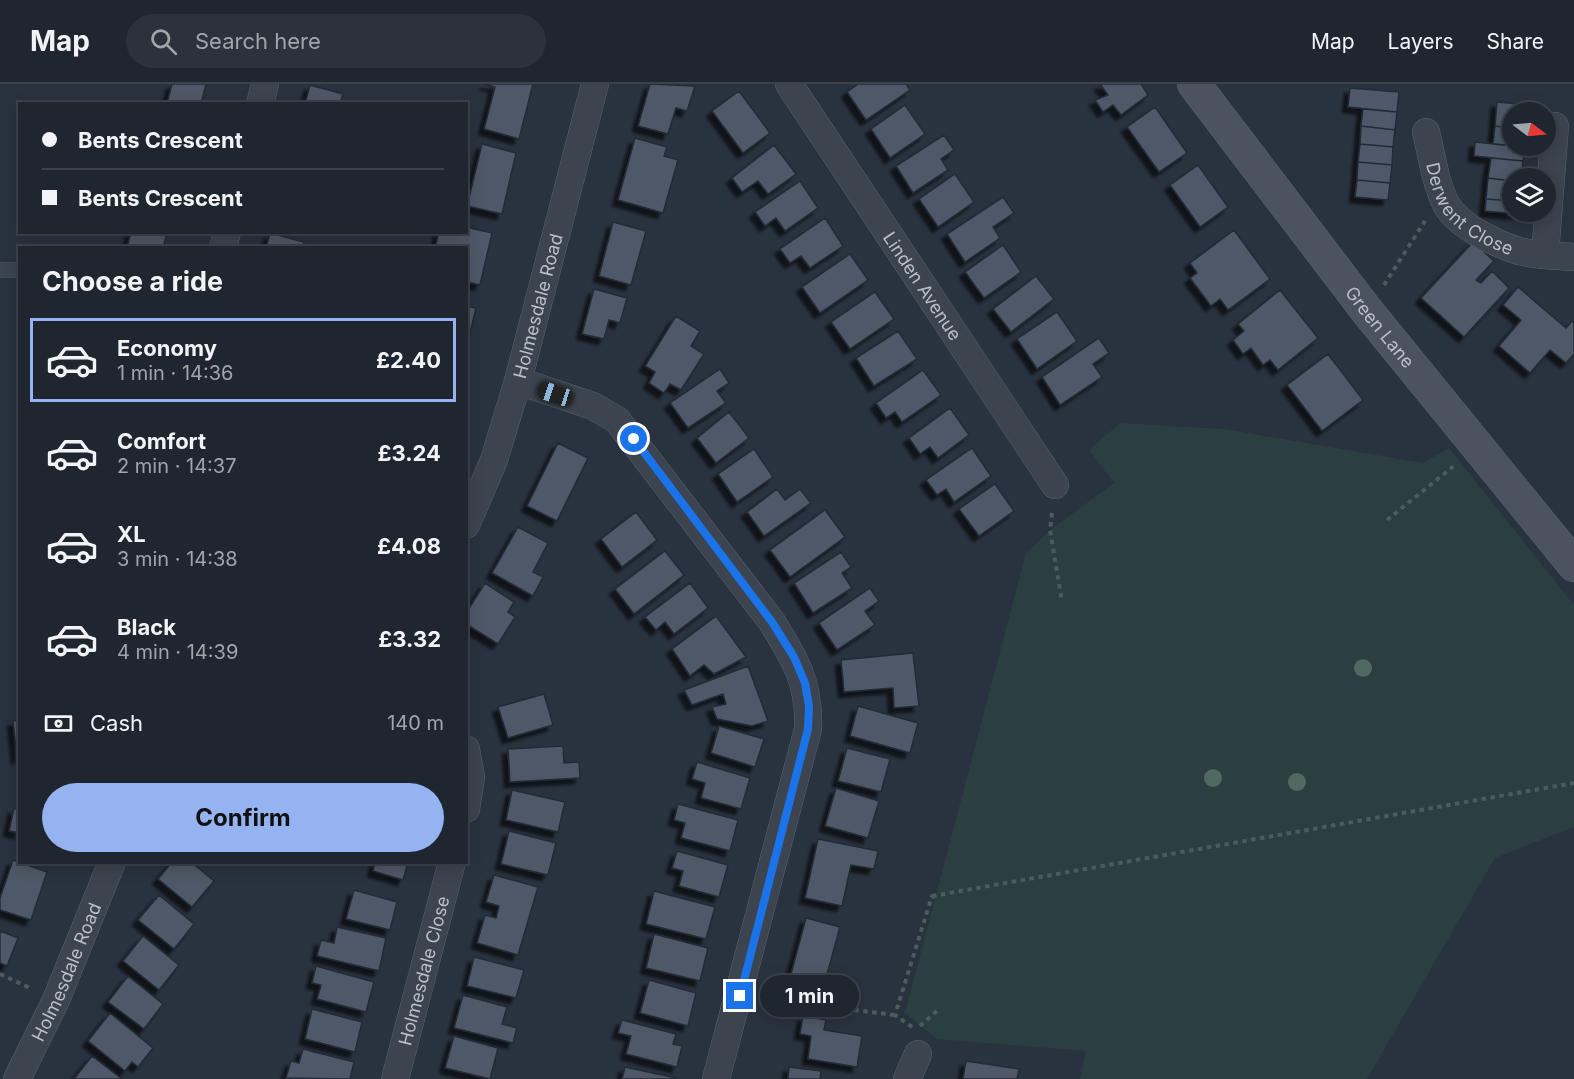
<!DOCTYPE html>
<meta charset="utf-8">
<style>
:root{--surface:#1f262f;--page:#2c323b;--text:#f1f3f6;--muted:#a1a5aa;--line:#3c434b;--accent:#95b2f1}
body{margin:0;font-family:Inter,sans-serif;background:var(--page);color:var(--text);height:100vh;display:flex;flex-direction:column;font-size:22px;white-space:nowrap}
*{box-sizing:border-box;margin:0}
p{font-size:20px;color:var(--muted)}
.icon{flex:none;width:33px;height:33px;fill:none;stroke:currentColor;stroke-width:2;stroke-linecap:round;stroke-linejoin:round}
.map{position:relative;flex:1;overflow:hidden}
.panel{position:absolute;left:18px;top:162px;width:450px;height:618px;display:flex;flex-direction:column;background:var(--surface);border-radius:0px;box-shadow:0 3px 15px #0003,0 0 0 2px var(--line)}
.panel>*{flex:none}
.hud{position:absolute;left:18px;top:18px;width:450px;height:132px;border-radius:0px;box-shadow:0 3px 15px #0003,0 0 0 2px var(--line);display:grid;align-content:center;height:132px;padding:0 24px;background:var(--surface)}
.needle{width:39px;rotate:106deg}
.buttons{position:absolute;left:1502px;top:18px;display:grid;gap:12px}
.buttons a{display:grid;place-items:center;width:54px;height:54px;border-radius:50%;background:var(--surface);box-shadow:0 3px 15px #0003,0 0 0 2px var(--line);font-size:30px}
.end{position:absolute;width:27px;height:27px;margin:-14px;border:8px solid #1a73e8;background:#fff;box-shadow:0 0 0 3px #fff}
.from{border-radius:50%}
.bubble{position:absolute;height:42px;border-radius:21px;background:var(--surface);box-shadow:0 3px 15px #0003,0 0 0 2px var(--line);font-size:20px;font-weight:700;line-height:42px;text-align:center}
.car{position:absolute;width:18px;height:36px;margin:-18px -9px;border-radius:8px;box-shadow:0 0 4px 2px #0007;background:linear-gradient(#222 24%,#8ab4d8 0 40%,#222 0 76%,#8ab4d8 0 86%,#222 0)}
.hud b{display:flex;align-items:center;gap:21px;height:57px;font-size:22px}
.hud b+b{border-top:2px solid var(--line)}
.hud i{width:15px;height:15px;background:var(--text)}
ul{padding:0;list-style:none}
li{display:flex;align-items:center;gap:18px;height:84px;margin:0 12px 9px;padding:0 12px;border:3px solid transparent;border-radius:0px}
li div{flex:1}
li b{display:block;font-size:22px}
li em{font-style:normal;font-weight:700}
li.active{border-color:var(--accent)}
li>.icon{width:54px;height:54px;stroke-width:1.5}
h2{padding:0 24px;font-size:27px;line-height:72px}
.pay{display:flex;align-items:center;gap:15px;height:66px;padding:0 24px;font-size:22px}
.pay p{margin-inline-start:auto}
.action{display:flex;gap:12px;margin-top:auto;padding:12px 24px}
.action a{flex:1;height:69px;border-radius:36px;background:var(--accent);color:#111;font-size:24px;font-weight:700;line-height:69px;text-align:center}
header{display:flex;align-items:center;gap:36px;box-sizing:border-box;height:84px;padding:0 30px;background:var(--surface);border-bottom:2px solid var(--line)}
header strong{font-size:28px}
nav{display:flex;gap:33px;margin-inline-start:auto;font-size:21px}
.search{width:420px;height:54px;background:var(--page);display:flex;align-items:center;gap:15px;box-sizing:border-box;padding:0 21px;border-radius:33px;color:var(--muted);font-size:22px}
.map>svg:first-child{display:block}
</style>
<header>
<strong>Map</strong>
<div class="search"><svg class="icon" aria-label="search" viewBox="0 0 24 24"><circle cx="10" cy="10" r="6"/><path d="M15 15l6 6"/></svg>Search here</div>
<nav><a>Map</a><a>Layers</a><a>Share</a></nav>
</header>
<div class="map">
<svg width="1574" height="995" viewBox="0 0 1574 995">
<defs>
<filter id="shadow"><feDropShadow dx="-5.5" dy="5.5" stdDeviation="1.5" flood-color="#0009"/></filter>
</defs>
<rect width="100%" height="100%" fill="#29323f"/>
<!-- green -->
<path fill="#2b3f41" d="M1120,339l104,6 199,34 26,-15 125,157v222l-79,31 -128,221h-287l6,-28 -149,-12 -32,-26 121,-460 24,-23 64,-47 -25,-33z"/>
<!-- building -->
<path fill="#4f5967" stroke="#232b36" stroke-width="1.5" filter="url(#shadow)" d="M172,0h34l-5,20h-34z
M484,0h49l-14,55 -35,-10 11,-42z
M650,0l45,2 -8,25 -11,-3 -8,26 -30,-8z
M858,0h48l4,6 -44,30 -19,-28z
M1100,0h41l7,11 -27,20 -8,-10 -10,7 -8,-12 13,-5z
M310,1l33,9 -3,10h-35z
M1350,4l49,4 -2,20 -49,-5z
M739,7l31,42 -27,20 -31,-42z
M1497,18l32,3 -1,7h-16v16l-17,-2z
M905,21l20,29 -35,24 -19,-29z
M1155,23l32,46 -28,19 -32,-45z
M1363,25l34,3 -2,18 -34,-4z
M1361,42l34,4 -2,17 -33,-3z
M1495,42l17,2v18l13,1 -32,-3z
M944,51l10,15 -13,9 7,11 -35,23 -17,-27z
M635,54l32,9 -3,9 14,4 -15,53 -45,-13z
M1475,58l50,5 -2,14 -49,-5z
M482,60l34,9 -14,61 -35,-8z
M1360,60l33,3 -1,18 -34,-3z
M774,61l22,29 -28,20 -10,-13 -16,11 -10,-14z
M1491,74l32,3 -2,17h-9v3l-24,-3z
M1358,78l34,3 -2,18 -33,-3z
M1198,81l30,42 -28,20 -30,-42z
M955,90l19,28 -36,25 -19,-28z
M1488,94l24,3v20l-26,-2z
M1357,96l33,3 -2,17 -33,-3z
M800,97l18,27 -33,23 -9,-13 -11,8 -10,-14z
M1003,113l11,16 -21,14 7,11 -35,24 -18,-28z
M1486,115l26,2v11h6l-1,2 -32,-3z
M825,134l18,28 -33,22 -9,-12 -11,7 -10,-14z
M613,138l33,9 -15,54 -32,-9z
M466,143l26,6 -12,52 -14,-3v-34h-31l4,-16h27z
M1234,146l36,49 -42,31 -8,-11 -9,7 -21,-28 7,-5 -7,-10z
M131,148h36l-4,16h-36z
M270,149l34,9 -2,6h-36z
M1473,158l21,19 -18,19 5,3 11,-12 17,17 -45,49 -43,-39z
M1003,161l18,27 -37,26 -19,-26z
M850,170l18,26 -48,33 -18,-26z
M1036,192l18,23 -43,33 -18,-23z
M1518,203l48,41 6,-7 2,2v31l-8,9 -16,-13 -20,23 -31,-27 22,-26 -18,-15z
M594,205l33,9 -7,25 -11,-3 -5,19 -22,-5z
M1280,206l38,48 -40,32 -8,-10 -7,5 -12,-17 -8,6 -10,-14 11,-9 -6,-7z
M875,208l19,27 -44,30 -19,-27z
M466,222l10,2 -10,41z
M1057,228l20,29 -40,28 -20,-30z
M676,232l24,15 -9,15 13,8 -23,36 -11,-6 -6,9 -15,-10 6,-11 -10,-6z
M898,247l19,28 -43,27 -18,-28z
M1099,254l10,15 -16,11 9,13 -42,28 -18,-28z
M1328,270l35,46 -41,31 -35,-46z
M720,285l9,14 -12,8 9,12 -38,25 -18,-25z
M923,286l18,25 -39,27 -7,-10 -9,6 -10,-15z
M950,324l19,27 -31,23 -8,-11 -10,7 -11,-16z
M729,328l20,26 -33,25 -19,-25z
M558,359l30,15 -31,63 -30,-15z
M972,364l19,28 -37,26 -8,-13 -9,6 -11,-15z
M754,365l19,28 -36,25 -19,-28z
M995,400l19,27 -35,25 -20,-27z
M777,405l8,11 15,-11 11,14 -47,33 -17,-24z
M825,426l20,27 -55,40 -20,-27z
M636,428l21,28 -35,27 -21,-28z
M518,443l30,16 -15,29 10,5 -10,19 -41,-23z
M665,467l19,24 -50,39 -19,-25z
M841,468l10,15 -9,6 10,15 -39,25 -19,-30z
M485,499l29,19 -6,10 7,5 -17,27 -32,-20v-11z
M690,499l18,25 -34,26 -9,-12 -9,8 -11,-13z
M870,504l9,13 -14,10 10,14 -38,25 -18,-27z
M716,532l30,41 -32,17 -10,-9 -14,11 -18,-27z
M913,569l6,53 -25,2 -1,-20 -49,4 -3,-32z
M748,582l20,55 -16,5 -35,-7 -5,-12 14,-3 -3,-10 -31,11 -8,-15z
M544,610l9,31 -45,13 -10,-31z
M858,622l60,17 -8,30 -60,-17z
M20,636v38h-3l-4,-37z
M719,642l45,13 -9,28 -44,-14z
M563,662l1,17 15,-1 1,16 -70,4 -2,-33z
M847,664l43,11 -9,33 -43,-11z
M697,678l53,16 -9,31 -40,-11 4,-15 -13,-4z
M836,704l43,13 -11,37 -43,-12z
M512,706l53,12 -7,30 -52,-12z
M678,720l60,16 -8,31 -49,-13 4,-15 -11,-3z
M14,724l6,2v23l-11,-2z
M509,747l47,12 -8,32 -47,-11z
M818,755l60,12 -4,18 -23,-4 -9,41 -37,-8z
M677,767l51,14 -9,32 -40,-11 4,-15 -11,-3z
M13,776l34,12 -16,48 -31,-10v-12z
M172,778h19l23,19 -22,26 -34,-28z
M375,778h33l-5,18 -30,-9z
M494,791l44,12 -20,68 -41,-12 8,-28 11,3 3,-12 -13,-4z
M354,806l43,12 -7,28 -44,-11z
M654,807l61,16 -9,32 -60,-15z
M159,811l35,29 -20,25 -36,-29z
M806,834l34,9 -15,55 -34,-8z
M337,843l49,11 -7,33 -62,-15 4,-16 13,3z
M0,847l18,7 -11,28 -7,-3z
M654,850l54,14 -8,33 -54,-13z
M143,852l36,29 -20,25 -36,-29z
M474,873l50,13 -8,28 -49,-12z
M316,882l58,16 -8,30 -49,-13 4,-14 -9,-2z
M128,892l35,28 -19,25 -36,-27z
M649,896l47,13 -8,33 -48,-13z
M463,911l44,12 -5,17 15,4 -4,15 -59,-15z
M312,925l50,13 -7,30 -50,-13z
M110,929l43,35 -15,19 -6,-5 -7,9 -37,-30z
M803,932l23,4 -2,10 38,6 -5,31 -49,-8 3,-23 -11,-2z
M622,936l54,14 -3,10 9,2 -5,21 -51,-13 5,-18 -13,-3z
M454,952l44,12 -8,31 -45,-11z
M303,965l51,13 -4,17 -64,-1 5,-17 8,2z
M92,972l30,23h-48z
M966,977l53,8 -2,10h-54z
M625,983l51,11 -1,1h-53z
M789,983l32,4 -1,8h-32z"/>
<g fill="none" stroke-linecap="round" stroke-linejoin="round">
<defs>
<path id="service" d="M0,186h16"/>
<g id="minor">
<path id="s1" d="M789,0l266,401"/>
<path d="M260,20l5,-20"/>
<path id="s2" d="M1426,48c6,24 9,50 20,72 12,22 50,40 73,47 18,5 37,5 55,6"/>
<path d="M223,164l4,-16"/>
<path d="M1545,171l10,-129"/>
<path d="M518,297l75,25 24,14 155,202c23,37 38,61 36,107l-92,350"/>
<path id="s3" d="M466,441l28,-65 24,-79 77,-297"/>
<path d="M466,665l5,28 -5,32"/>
<path id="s4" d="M17,995l39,-79 56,-138"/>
<path id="s5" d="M395,995l57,-217"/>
<path d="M907,995l11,-25"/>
</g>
<g id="secondary">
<path id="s6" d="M1194,0l173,227 207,254"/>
</g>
</defs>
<!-- service casing -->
<use href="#service" stroke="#5a626c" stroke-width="15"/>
<!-- minor casing -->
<use href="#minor" stroke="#5a626c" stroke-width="28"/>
<!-- secondary casing -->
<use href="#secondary" stroke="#5a626c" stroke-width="34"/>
<!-- path -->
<path stroke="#4b5c5f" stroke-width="4" stroke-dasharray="4.5 4.5" stroke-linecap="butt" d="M1384,201l41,-64
M1052,429l-2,17 12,72
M1387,436l68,-55
M932,812l642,-113
M0,890l30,14
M765,915l130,16
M920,942l18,-16
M912,943l-17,-12 37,-119 4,2"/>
<!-- service -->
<use href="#service" stroke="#3c444f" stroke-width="14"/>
<!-- minor -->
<use href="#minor" stroke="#3c444f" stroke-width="27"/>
<!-- secondary -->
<use href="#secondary" stroke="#4b5361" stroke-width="33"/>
</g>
<!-- trees -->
<g fill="#516a61">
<circle cx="1363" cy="584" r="9"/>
<circle cx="1213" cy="694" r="9"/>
<circle cx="1297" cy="698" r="9"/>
</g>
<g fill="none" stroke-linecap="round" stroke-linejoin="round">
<!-- route -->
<path stroke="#1a73e8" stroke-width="8" d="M634,355l138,183 22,35 11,26 4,23 -1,23 -68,267"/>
</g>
<g text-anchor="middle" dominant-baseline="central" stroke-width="4.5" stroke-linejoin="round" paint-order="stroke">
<!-- street labels -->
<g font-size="18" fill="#b9bfc9" stroke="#212934">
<text stroke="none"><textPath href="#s2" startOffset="94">Derwent Close</textPath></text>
<text stroke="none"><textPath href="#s1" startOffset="242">Linden Avenue</textPath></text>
<text stroke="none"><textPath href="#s3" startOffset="231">Holmesdale Road</textPath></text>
<text stroke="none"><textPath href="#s6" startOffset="306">Green Lane</textPath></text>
<text stroke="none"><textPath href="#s4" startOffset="118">Holmesdale Road</textPath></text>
<text stroke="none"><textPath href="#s5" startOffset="112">Holmesdale Close</textPath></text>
</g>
</g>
</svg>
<div class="buttons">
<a><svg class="needle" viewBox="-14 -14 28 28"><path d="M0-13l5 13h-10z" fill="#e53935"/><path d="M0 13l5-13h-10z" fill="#a1a5aa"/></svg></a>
<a><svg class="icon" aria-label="layers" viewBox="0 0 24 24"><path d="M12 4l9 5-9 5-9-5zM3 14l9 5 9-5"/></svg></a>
</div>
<i class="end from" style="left:634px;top:355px"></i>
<i class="end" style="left:740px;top:912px"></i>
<div class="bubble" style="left:760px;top:891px;width:99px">1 min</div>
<i class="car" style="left:555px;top:310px;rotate:288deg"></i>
<div class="hud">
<b><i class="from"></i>Bents Crescent</b>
<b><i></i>Bents Crescent</b>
</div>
<section class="panel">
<h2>Choose a ride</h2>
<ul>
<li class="active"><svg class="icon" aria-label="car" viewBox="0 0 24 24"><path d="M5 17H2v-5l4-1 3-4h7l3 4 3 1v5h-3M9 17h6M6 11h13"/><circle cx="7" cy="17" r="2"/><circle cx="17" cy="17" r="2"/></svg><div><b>Economy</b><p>1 min · 14:36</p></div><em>£2.40</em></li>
<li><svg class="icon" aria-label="car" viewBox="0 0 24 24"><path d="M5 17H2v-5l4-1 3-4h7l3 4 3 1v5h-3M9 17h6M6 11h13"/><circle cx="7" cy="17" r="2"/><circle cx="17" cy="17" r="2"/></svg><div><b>Comfort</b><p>2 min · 14:37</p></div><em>£3.24</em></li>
<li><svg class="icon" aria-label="car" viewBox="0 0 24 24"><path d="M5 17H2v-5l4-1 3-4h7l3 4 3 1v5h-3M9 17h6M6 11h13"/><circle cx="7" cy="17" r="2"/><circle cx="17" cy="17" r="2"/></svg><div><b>XL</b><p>3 min · 14:38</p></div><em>£4.08</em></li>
<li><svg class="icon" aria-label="car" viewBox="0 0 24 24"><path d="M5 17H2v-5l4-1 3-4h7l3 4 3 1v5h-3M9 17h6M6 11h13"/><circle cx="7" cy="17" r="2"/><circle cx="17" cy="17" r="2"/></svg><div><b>Black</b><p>4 min · 14:39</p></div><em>£3.32</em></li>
</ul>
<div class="pay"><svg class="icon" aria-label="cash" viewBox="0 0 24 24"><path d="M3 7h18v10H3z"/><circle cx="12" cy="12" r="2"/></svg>Cash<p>140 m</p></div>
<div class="action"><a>Confirm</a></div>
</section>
</div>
